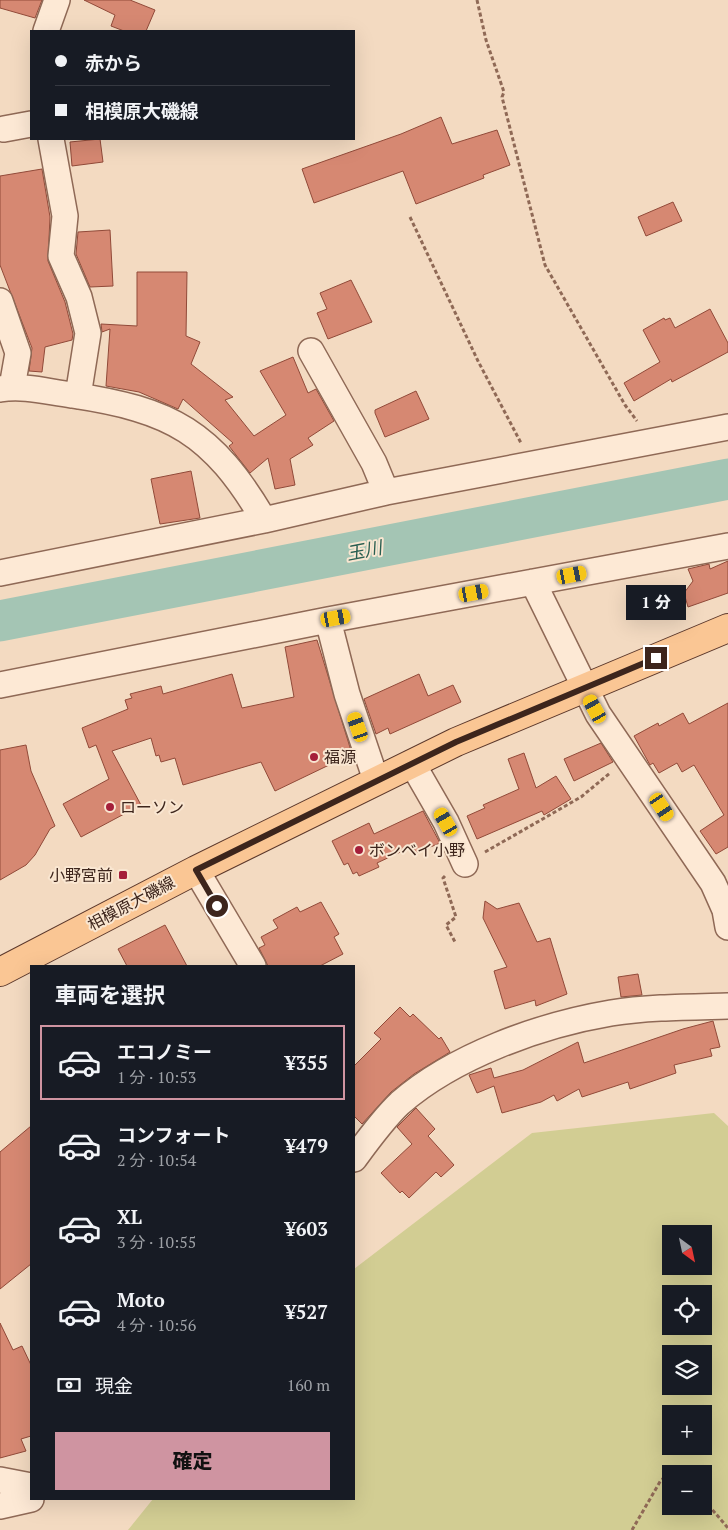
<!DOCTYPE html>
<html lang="ja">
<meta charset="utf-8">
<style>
:root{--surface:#171b24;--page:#242831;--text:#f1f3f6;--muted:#9ea1a6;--line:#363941;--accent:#cf94a1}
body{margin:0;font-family:"PT Serif","Noto Sans JP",serif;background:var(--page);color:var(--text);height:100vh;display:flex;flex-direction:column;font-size:19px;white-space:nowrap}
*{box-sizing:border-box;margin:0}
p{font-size:16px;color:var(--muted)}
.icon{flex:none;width:28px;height:28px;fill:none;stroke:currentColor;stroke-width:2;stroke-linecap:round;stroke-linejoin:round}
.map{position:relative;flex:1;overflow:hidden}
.drawer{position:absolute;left:30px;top:965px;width:325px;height:535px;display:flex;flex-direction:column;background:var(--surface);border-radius:0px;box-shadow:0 5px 20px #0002}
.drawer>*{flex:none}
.banner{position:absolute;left:30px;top:30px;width:325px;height:110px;border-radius:0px;box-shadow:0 5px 20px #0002;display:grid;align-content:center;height:110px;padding:0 25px;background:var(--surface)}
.needle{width:32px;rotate:147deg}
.fabs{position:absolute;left:662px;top:1225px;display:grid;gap:10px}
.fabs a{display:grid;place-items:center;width:50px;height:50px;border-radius:0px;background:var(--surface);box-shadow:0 5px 20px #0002;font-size:25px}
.end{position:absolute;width:22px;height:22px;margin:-11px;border:6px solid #3d251c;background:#fff;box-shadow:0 0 0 2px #fff}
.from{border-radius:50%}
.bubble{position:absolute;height:35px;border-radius:0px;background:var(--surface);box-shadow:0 5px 20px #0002;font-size:16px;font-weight:800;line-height:35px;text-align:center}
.car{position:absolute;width:15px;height:30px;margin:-15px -8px;border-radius:6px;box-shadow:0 0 4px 1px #0007;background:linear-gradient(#f5c518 24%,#345 0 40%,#f5c518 0 76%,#345 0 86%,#f5c518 0)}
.banner b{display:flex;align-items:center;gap:18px;height:48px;font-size:19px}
.banner b+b{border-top:1px solid var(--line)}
.banner i{width:12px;height:12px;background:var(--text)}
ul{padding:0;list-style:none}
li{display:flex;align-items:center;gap:15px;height:75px;margin:0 10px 8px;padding:0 15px;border:2px solid transparent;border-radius:0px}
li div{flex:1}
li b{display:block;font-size:19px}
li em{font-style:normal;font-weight:800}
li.active{border-color:var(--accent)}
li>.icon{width:45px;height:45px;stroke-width:1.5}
h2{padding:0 25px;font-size:22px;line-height:60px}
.pay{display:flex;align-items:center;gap:12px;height:55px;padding:0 25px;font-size:19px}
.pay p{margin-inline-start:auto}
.primary-button{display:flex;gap:10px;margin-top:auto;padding:10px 25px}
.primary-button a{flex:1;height:58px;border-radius:0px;background:var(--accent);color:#111;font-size:20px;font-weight:800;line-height:58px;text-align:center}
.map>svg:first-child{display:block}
</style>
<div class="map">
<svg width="728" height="1530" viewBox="0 0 728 1530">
<rect width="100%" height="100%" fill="#f3dac1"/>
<!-- green -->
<path fill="#d2cd93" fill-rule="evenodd" d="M714,1113l14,13v404h-600l25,-31h201v-230l178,-136zM671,1234h33v32h-33zM671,1294h33v32h-33zM671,1354h33v32h-33zM671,1414h33v32h-33zM671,1474h33v32h-33z"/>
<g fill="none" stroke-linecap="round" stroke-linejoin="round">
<!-- river -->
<path stroke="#a4c5b4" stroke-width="41" d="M0,621l728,-142"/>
</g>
<!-- building -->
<path fill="#d68872" stroke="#914a39" d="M0,0h42l-7,18 -35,-10z
M84,0h46l25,10 -9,21h-22l-13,-5 4,-11z
M441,117l11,27 45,-14 13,35 -27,10 1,3 -68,26 -13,-33 -89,32 -12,-34 99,-35z
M100,139l3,23 -31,4 -2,-24z
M42,169l8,48 -2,44 17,41 8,32 -1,6 -27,7 -3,25 -13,-1 3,-23 -32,-83v-89z
M673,202l9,19 -36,15 -8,-19z
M110,230l3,56 -23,1 -14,-33 2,-22z
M137,272h50l-1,64 14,6 -9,22 42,33 -8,3 29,36 32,-21 -26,-44 33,-14 15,36 8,-4 18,32 -26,17 5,7 -23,14 5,26 -20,4 -7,-31 -18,15 -21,-27 4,-3 -50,-44 -5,10 -39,-17 -33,-6 4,-57 -8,3 -1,-8 36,2z
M351,280l21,42 -44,17 -11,-26 10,-4 -7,-16z
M710,309l18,34v9l-56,30 -1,-3 -37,22 -10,-18 36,-21 -17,-32 21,-12 1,2 5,-2 5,10z
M416,391l13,28 -44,18 -10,-24v-3z
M191,471l9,47 -40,6 -9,-45z
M728,561v32l-40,14 -4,-14 9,-12 -5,-12 21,-5 1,5z
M317,640l35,114 -77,37 -14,-29 -78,23 -8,-27 -14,4 -2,-7 -3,1 -5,-18 -39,13 29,54 -60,32 -18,-33 46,-25 -13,-34 -7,3 -7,-20 46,-19 -3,-9 7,-2 -2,-4 31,-8 2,8 69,-20 10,34 52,-11 -9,-50z
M419,674l9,22 25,-11 8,17 -71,32 -2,-6 -12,6 -12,-35z
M728,703v144l-12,7 -16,-23 24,-16 -30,-50 -12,7 -5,-9 -18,10 -6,-10 -3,2 -16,-29 24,-13 1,3 24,-13 6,11z
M601,743l12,19 -39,19 -10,-22z
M26,745l5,26 24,55 -5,3 -15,26 -9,10 -26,15v-130z
M524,753l12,35 20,-12 15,23 -27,16 -2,-4 -65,28 -10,-23 18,-8 -2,-3 36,-16 -11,-30z
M423,811l17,32 -24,10 -3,-7 -36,17 2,4 -20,9 -2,-4 -4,2 -5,-11 -4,2 -12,-24 37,-18 5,11z
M485,901l12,8 22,-6 18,39 13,-4 17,56 -31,12 -1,-6 -30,9 -11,-38 13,-4 -24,-49z
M321,902l18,32 -5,3 9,17 -23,12h-52l-9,-18 6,-3 -4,-8 17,-9 -5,-8 24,-13 3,5z
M165,925l22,41h-60l-9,-17z
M638,974l4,21 -21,2 -3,-20z
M400,1007l10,10 3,-3 26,25 2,-2 9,15 -36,22 -23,18 -29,32 -8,-8v-50l27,-27 -7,-6z
M713,1021l7,26 -10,2 2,7 -38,9 2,8 -46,16 -2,-7 -46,15 -3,-8 -22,12 -3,-6 -13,7 -39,11 -8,-27 -17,7 -8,-18 22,-7 3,10 29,-8 55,-28 6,21 99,-34z
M416,1108l19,21 -7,7 26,29 -13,12 -5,-5 -27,26 -7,-7 -2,2 -19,-20 31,-29 -15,-17z
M31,1126v138l-31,25v-137z
M0,1323l13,27 9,-4 9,19v71l-10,3 5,12 -26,7z"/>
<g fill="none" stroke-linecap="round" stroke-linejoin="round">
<defs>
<path id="minor" d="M46,31l11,-31
M4,129l27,-5
M51,139l14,77 -4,40 18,41 9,36 -10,63
M0,301l18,52 -6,34
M311,351l63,112 12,29
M0,389c24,-4 48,3 72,6 100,15 140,37 192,125
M0,573l264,-53 122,-28 342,-65
M533,582l65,132 115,169 12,27 3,17
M328,620l19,74 29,86
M0,685l328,-65 400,-74
M412,763l34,59 19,42
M196,870l57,96
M354,1159c14,-19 29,-40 46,-56 54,-47 140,-78 211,-90 38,-6 78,-6 117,-7
M0,1480l31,6
M0,1506l31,-7"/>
<path id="major" d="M0,972l196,-102 260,-128 272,-114"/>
</defs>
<!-- minor casing -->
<use href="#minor" stroke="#8f6956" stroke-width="28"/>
<!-- major casing -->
<use href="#major" stroke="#5c382b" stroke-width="30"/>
<!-- path -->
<path stroke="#8f6956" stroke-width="3" stroke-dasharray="4 2.5" stroke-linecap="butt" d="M477,0l9,40 18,52 -2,5 43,168 80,140 12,16
M410,217l68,144 43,82
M485,852l96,-55 29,-24
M445,876l-2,2 13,39 -10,8 9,17
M704,1500l24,28
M632,1530l29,-50 10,-6"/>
<!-- minor -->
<use href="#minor" stroke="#fde9d5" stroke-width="25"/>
<!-- major -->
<use href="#major" stroke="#fac694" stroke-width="28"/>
</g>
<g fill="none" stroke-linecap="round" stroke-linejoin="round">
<!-- route -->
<path stroke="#3d251c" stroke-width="6" d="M217,906l-21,-36 260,-128 200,-84"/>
</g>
<!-- markers -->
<g fill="#a51f3a" stroke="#f9e6d1" stroke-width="2">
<circle cx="314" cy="757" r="5"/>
<circle cx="110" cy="807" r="5"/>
<circle cx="359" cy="850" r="5"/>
<rect x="118" y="870" width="10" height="10" rx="2.5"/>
</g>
<g text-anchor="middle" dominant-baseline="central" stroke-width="4" stroke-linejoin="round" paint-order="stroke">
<!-- poi labels -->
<g font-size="16" fill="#3d251c" stroke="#f9e6d1" text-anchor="start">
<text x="324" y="757">福源</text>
<text x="120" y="807">ローソン</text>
<text x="369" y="850">ボンベイ小野</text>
<text x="113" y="875" text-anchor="end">小野宮前</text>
</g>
<!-- street labels -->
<g font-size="16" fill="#3d251c" stroke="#f9e6d1">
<text transform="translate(131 903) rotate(-28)">相模原大磯線</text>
</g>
<!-- water labels -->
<g font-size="18" font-style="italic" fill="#295e50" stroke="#f9e6d1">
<text transform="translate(364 550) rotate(-11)">玉川</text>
</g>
</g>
</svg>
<div class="fabs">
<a><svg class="needle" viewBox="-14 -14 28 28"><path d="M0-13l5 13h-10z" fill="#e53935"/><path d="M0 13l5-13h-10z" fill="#9ea1a6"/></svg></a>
<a><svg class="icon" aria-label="locate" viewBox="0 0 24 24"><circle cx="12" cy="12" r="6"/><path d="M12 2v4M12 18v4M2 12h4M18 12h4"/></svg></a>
<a><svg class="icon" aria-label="layers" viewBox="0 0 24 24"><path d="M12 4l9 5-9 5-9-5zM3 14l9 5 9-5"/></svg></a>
<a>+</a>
<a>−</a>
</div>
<i class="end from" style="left:217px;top:906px"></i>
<i class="end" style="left:656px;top:658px"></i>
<div class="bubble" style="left:626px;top:585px;width:60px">1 分</div>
<i class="car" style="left:572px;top:575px;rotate:79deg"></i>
<i class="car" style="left:474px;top:593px;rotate:80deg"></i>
<i class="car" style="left:336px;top:618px;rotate:80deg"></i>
<i class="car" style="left:595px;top:709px;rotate:331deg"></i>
<i class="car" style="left:358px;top:727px;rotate:341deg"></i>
<i class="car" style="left:662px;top:807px;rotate:146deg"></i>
<i class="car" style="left:446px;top:822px;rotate:330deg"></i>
<div class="banner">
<b><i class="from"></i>赤から</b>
<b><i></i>相模原大磯線</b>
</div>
<section class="drawer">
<h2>車両を選択</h2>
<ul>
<li class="active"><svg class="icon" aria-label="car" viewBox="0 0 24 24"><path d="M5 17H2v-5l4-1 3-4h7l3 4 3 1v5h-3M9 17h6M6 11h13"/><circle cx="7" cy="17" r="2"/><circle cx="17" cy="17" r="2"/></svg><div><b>エコノミー</b><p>1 分 · 10:53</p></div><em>¥355</em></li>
<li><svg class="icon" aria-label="car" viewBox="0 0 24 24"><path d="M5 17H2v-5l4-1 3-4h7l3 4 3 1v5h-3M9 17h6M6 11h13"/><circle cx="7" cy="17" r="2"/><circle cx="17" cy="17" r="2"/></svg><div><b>コンフォート</b><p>2 分 · 10:54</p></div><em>¥479</em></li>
<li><svg class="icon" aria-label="car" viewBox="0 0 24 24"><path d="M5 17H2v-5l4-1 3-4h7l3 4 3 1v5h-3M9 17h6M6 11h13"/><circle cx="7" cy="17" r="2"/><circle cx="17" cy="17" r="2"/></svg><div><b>XL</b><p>3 分 · 10:55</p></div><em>¥603</em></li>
<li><svg class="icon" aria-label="car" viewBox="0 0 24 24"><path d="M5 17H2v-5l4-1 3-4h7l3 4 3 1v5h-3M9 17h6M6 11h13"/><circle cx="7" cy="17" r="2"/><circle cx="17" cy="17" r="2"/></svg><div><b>Moto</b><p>4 分 · 10:56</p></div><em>¥527</em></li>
</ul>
<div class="pay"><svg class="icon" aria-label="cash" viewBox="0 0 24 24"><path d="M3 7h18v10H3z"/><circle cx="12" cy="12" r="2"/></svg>現金<p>160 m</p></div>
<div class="primary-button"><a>確定</a></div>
</section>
</div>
